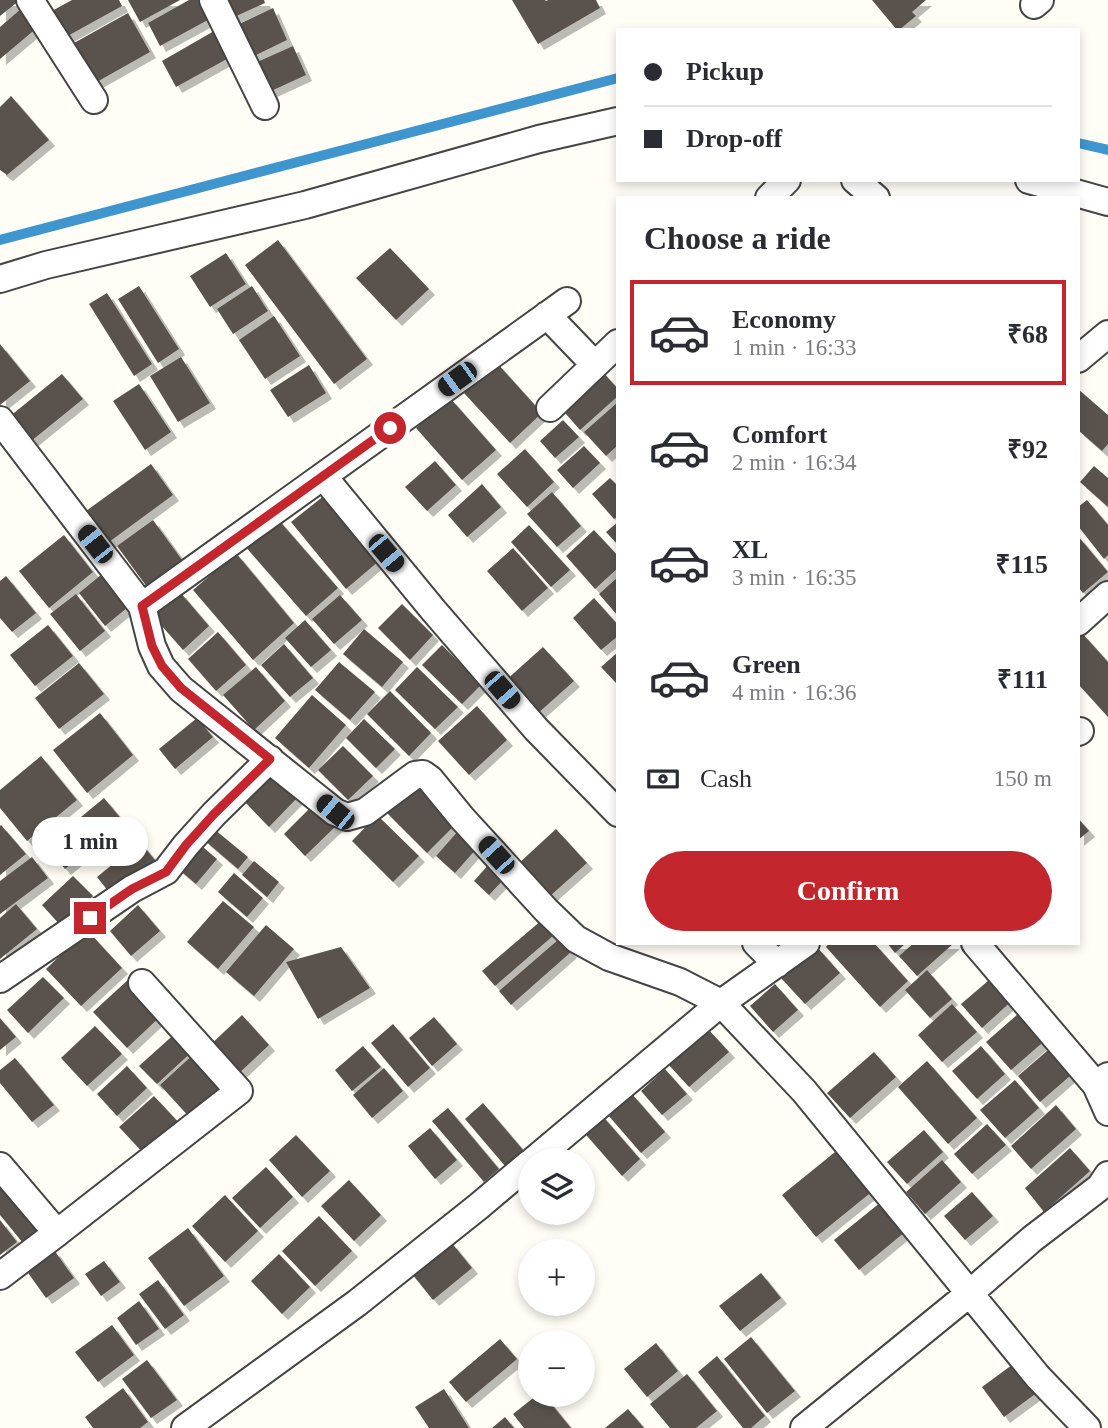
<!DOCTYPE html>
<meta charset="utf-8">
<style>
:root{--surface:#fff;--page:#f2f2f3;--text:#2b2b33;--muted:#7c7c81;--line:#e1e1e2;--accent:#c4262e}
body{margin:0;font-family:Georgia,serif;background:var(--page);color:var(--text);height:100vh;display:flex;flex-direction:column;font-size:26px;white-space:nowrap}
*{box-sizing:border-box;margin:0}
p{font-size:23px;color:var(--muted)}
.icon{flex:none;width:38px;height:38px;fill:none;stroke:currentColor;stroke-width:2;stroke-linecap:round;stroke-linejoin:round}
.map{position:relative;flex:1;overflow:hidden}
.details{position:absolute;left:616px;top:196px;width:464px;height:749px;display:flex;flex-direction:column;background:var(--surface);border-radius:0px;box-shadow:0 4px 10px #0003}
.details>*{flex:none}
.top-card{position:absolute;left:616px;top:28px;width:464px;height:154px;border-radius:0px;box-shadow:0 4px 10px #0003;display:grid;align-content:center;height:154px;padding:0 28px;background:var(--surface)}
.tools{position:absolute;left:518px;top:1148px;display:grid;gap:14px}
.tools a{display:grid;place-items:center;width:77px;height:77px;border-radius:50%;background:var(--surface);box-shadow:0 4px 10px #0003;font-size:35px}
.end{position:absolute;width:32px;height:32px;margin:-16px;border:9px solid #c4262e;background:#fff;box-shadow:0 0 0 4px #fff}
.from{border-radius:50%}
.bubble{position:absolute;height:49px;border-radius:24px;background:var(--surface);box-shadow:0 4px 10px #0003;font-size:23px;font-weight:700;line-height:49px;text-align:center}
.car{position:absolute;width:21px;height:42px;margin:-21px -10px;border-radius:9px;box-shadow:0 0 5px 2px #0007;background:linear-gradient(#222 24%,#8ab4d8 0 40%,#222 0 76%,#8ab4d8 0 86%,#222 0)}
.top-card b{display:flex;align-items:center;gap:24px;height:66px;font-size:26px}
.top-card b+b{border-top:2px solid var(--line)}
.top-card i{width:18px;height:18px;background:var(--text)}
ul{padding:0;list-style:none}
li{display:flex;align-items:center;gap:21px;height:105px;margin:0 14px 10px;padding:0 14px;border:4px solid transparent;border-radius:0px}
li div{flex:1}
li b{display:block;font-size:26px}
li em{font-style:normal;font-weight:700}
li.current{border-color:var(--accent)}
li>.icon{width:63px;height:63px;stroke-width:1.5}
h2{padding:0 28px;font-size:32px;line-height:84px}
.pay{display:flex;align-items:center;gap:18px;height:77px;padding:0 28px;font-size:26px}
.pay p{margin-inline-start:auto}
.button{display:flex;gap:14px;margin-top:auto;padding:14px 28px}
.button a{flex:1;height:80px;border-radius:42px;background:var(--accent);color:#fff;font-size:28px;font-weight:700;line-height:80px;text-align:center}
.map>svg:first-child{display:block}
</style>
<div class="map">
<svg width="1108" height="1428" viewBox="0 0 1108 1428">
<defs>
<filter id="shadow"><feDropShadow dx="6" dy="6" stdDeviation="0" flood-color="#0004"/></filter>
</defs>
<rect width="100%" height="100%" fill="#fffdf5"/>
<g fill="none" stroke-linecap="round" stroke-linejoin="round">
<!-- stream -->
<path stroke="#3f96cf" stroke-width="10" d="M1078,143l30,7
M0,240l618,-162"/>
</g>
<!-- building -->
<path fill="#5a524d" filter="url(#shadow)" d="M0,0h20l-20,16z
M72,0h47l3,6 -58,32 -14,-26z
M128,0h52l-40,22z
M189,0h20l8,15 -57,31 -12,-23z
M221,0h43l1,3 -35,16z
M512,0h33l1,1 2,-1h48l4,8 -62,36z
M872,0h54l-14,12 4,4 -17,14h-2z
M22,8l16,19 -38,32v-32z
M273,8l14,32 -35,17 -15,-32z
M128,13l22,39 -55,31 -21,-40z
M221,27l15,27 -60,33 -14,-26z
M293,46l13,29 -37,17 -14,-29z
M11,96l38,44 -42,35 -7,-5v-63z
M278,240l89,119 -33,25 -89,-119z
M390,248l39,41 -33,31 -40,-42z
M226,253l20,31 -36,23 -20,-31z
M139,286l40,63 -21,14 -40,-64z
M252,286l16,25 -35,23 -16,-25z
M107,293l45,71 -18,12 -45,-72z
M274,316l26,40 -35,23 -26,-39z
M0,344l30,37 -30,24z
M181,357l29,46 -32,19 -28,-46z
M497,363l45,50 -32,30 -46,-50z
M309,365l17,28 -38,24 -18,-27z
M600,369l18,20v7l-38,34 -21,-24z
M62,374l21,25 -53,43 -21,-25z
M139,384l32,48 -26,18 -32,-49z
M1078,389l30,26v29l-6,7 -24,-21z
M450,398l46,52 -34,30 -46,-52z
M618,402v43l-12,11 -22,-24z
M563,420l16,17 -24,21 -15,-17z
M584,446l16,17 -27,25 -16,-18z
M525,449l29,33 -27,25 -30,-33z
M435,461l21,24 -29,26 -22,-24z
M151,464l22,31 -64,47 -23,-31z
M1094,466l14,12v29l-28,-25z
M610,478l8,8v30l-4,3 -22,-25z
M482,484l19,23 -34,30 -19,-22z
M552,492l29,34 -24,21 -30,-33z
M325,495l54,66 -33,28 -55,-67z
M1087,500l21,25v30l-4,4 -26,-33v-19z
M276,517l62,71 -32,28 -62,-71z
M153,520l32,44 -35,27 -33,-45z
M618,522v23l-12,-13z
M529,525l41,45 -19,17 -40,-45z
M594,530l24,26v12l-23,21 -29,-33z
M64,535l29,37 -44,36 -30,-37z
M1078,536l30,36 -25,21 -5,-6z
M513,548l35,40 -26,23 -35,-40z
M236,553l58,70 -41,37 -60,-70z
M107,570l26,33 -28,23 -26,-33z
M6,576l30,37 -24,19 -12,-14v-37z
M618,577v39l-19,-22z
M180,592l29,34 -26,24 -30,-34z
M76,594l29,37 -25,20 -30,-37z
M340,595l22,25 -28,24 -22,-25z
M594,598l24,27v11l-17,14 -28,-32z
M402,604l31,31 -23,25 -32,-32z
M305,620l26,30 -20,17 -26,-29z
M48,625l25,31 -38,30 -25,-31z
M364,629l39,33 -21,25 -39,-33z
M218,632l28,33 -30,26 -28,-32z
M1082,633l26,29v55l-30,-33v-48z
M284,644l29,34 -23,19 -29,-32z
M442,645l39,40 -19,19 -40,-39z
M543,647l31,34 -38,34 -31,-34z
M618,652v33l-17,-18z
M339,662l36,30 -25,28 -35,-30z
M79,663l25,31 -45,35 -24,-31z
M256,667l29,34 -31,29 -31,-35z
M417,667l41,40 -23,22 -40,-39z
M390,691l41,42 -22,23 -42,-42z
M312,695l34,30 -37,43 -34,-30z
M477,706l30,34 -38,35 -31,-34z
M100,713l33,42 -46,38 -34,-43z
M197,718l16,19 -38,32 -16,-20z
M364,719l31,30 -19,19 -30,-30z
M343,746l30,30 -25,24 -30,-30z
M41,756l36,44 -50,41 -27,-33v-18z
M275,768l26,26 -32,33 -26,-27z
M418,781l40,41 -31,31 -41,-41z
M104,798l19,23 -58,48 -19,-23z
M315,803l22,22 -32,31 -21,-22z
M377,815l42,41 -26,26 -41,-41z
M1078,818l11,13 -11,9z
M1,825l25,29 -26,21v-49z
M214,829l34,28 -10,12 -34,-29z
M556,829l31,34 -38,34 -31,-33z
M459,830l19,17 -23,26 -19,-17z
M140,842l15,18 -43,36 -15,-19z
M197,842l20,17 -21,25 -20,-17z
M32,857l16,21 -48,36v-33z
M254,861l25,21 -12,15 -25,-22z
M490,863l16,14 -17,18 -15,-14z
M234,873l29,25 -16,19 -29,-25z
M73,876l20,20 -32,30 -19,-21z
M223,901l31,26 -36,42 -31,-27z
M16,904l21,25 -37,30v-41z
M138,905l22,26 -29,25 -21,-25z
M542,920l12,15 -59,51 -13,-15z
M266,925l28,24 -40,47 -28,-24z
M87,930l35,38 -41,38 -35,-37z
M559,939l12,13 -60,53 -12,-14z
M829,943h45l34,38 -28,26 -54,-60z
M887,943h19l-11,10z
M914,943h40l-37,33 -18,-20z
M341,947l29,41 -52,31 -32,-57z
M817,947l23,26 -35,31 -24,-26z
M927,970l25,29 -22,19 -25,-28z
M995,975l20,23 -33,30 -21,-24z
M43,977l21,21 -36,35 -21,-23z
M130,978l33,36 -36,34 -34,-36z
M775,984l23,26 -25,22 -23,-26z
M952,1004l25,28 -35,30 -24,-27z
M1025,1008l24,29 -38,33 -25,-28z
M242,1015l27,30 -34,32 -28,-29z
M434,1017l23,27 -25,22 -23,-28z
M0,1018l16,19 -16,13z
M393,1024l37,44 -22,19 -37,-44z
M95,1026l27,28 -35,32 -26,-28z
M708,1029l21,23 -40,35 -21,-23z
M179,1030l17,18 -39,36 -18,-18z
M1055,1044l23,25 -38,33 -22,-26z
M363,1046l18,21 -29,24 -17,-21z
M981,1046l24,28 -28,25 -25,-28z
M197,1051l33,34 -38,35 -32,-35z
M874,1052l22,25 -46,41 -23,-25z
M15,1058l39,47 -22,17 -32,-39v-13z
M927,1061l50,57 -29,26 -50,-57z
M127,1066l20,22 -30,28 -20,-22z
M384,1068l19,23 -31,27 -19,-23z
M665,1069l22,25 -25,21 -21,-24z
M1015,1080l24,28 -34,30 -25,-28z
M632,1094l33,38 -24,21 -33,-38z
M154,1096l26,28 -34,32 -27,-29z
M483,1103l41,48 -19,15 -40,-47z
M1056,1105l20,24 -45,40 -20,-23z
M448,1108l51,61 -15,13 -52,-61z
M599,1112l41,47 -18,17 -41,-47z
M987,1124l19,21 -34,29 -18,-20z
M430,1128l27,32 -22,19 -27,-33z
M924,1130l19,22 -36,32 -20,-22z
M296,1135l34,36 -28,26 -33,-37z
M840,1148l34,42 -58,47 -34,-42z
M1070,1148l20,23 -46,41 -19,-24z
M942,1160l19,22 -36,32 -19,-22z
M266,1167l27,30 -33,31 -28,-30z
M0,1177l41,51 -18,15 -23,-28z
M349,1180l32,35 -27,26 -33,-35z
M972,1192l21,24 -28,24 -21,-24z
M225,1195l33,36 -33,31 -33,-36z
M881,1202l24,30 -46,38 -25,-30z
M319,1216l33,35 -37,35 -33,-35z
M0,1220l17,22 -17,13z
M188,1228l36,48 -40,30 -36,-48z
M451,1242l21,26 -39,32 -21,-26z
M54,1250l20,28 -28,20 -20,-28z
M279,1254l31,33 -28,27 -31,-33z
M104,1261l16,21 -19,14 -16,-22z
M761,1273l20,25 -41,33 -21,-25z
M158,1280l26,35 -19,14 -26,-35z
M139,1301l20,28 -23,16 -19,-27z
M112,1325l22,30 -36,27 -23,-30z
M751,1337l44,54 -28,22 -43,-54z
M500,1339l17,20 -51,43 -17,-20z
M656,1343l22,28 -31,26 -23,-28z
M717,1356l48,60 -14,12h-8l-45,-56z
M147,1360l30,40 -26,18 -29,-39z
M1016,1362l22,30 -34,25 -22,-30z
M687,1374l30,37 -21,17h-26l-20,-24z
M123,1388l25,34 -8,6h-47l-8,-11z
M444,1389l25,39h-40l-14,-21z
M537,1395h7l27,33h-47l-11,-14z
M628,1409l16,19h-39z
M505,1417l9,11h-22z"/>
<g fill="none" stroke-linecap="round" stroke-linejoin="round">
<defs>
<path id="minor" d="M30,0l64,100
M213,0l52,106
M1034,5l6,-5
M855,180l21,18
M1029,180l79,22
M769,198l18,-18
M0,279l46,-14 259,-60 234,-66 79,-18
M547,315l48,50
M1078,359l30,-25
M550,408l68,-65
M0,420l142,186 425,-305
M323,476l111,135 102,118 82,84
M142,606l10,40 9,20 20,23 154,123 12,5 18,-5 50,-37 8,-1 7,5 32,39 84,92 30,29 33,18 71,25 41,21 83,88 234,286 49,51
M1078,622l30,-27
M1078,732l2,-1
M756,943l21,21
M975,943l121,142 12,-9
M0,979l132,-90 34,-18 20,-26 28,-31 56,-55
M1096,1085l12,27
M534,1160l187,-157 85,-60
M0,1166l57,67 -57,43
M57,1233l182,-142 -97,-108
M185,1428l172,-125 122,-97 51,-43
M804,1428l166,-135 62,-54 68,-52 8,-12"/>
</defs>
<!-- minor casing -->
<use href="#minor" stroke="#444" stroke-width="30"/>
<!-- minor -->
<use href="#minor" stroke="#fff" stroke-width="26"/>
</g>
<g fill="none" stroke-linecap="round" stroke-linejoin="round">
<!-- route -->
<path stroke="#c4262e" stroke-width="9" d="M90,918l42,-29 34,-17 20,-27 28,-31 56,-55 -89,-71 -19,-22 -10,-20 -10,-40 248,-178"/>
</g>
</svg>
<div class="tools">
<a><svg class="icon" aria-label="layers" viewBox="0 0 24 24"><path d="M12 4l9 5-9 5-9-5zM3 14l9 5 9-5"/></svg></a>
<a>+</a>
<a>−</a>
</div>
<i class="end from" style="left:390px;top:428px"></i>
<i class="end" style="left:90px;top:918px"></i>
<div class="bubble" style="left:32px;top:817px;width:116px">1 min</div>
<i class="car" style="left:457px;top:379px;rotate:234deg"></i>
<i class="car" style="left:95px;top:544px;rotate:322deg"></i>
<i class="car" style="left:386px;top:553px;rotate:140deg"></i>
<i class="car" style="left:502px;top:690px;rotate:139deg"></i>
<i class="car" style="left:335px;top:812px;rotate:309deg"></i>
<i class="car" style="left:496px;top:855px;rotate:318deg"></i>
<div class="top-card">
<b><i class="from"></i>Pickup</b>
<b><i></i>Drop-off</b>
</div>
<section class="details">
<h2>Choose a ride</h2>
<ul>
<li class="current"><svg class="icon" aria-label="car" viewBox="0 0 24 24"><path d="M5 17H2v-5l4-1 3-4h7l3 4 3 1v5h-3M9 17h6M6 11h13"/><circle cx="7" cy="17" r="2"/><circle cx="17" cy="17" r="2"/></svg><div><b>Economy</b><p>1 min · 16:33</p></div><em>₹68</em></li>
<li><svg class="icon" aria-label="car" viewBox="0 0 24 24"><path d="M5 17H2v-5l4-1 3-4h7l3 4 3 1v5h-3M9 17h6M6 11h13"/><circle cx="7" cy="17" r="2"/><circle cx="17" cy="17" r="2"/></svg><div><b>Comfort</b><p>2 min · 16:34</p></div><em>₹92</em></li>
<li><svg class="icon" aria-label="car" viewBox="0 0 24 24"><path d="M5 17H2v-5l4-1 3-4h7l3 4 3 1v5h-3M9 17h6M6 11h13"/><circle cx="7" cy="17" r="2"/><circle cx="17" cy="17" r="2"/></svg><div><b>XL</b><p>3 min · 16:35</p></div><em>₹115</em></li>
<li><svg class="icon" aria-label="car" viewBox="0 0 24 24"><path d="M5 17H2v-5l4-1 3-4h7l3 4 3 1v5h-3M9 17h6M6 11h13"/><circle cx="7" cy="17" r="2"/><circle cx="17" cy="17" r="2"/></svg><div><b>Green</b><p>4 min · 16:36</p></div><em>₹111</em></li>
</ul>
<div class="pay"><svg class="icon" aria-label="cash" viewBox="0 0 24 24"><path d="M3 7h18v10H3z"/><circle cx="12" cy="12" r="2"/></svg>Cash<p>150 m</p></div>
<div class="button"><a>Confirm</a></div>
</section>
</div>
